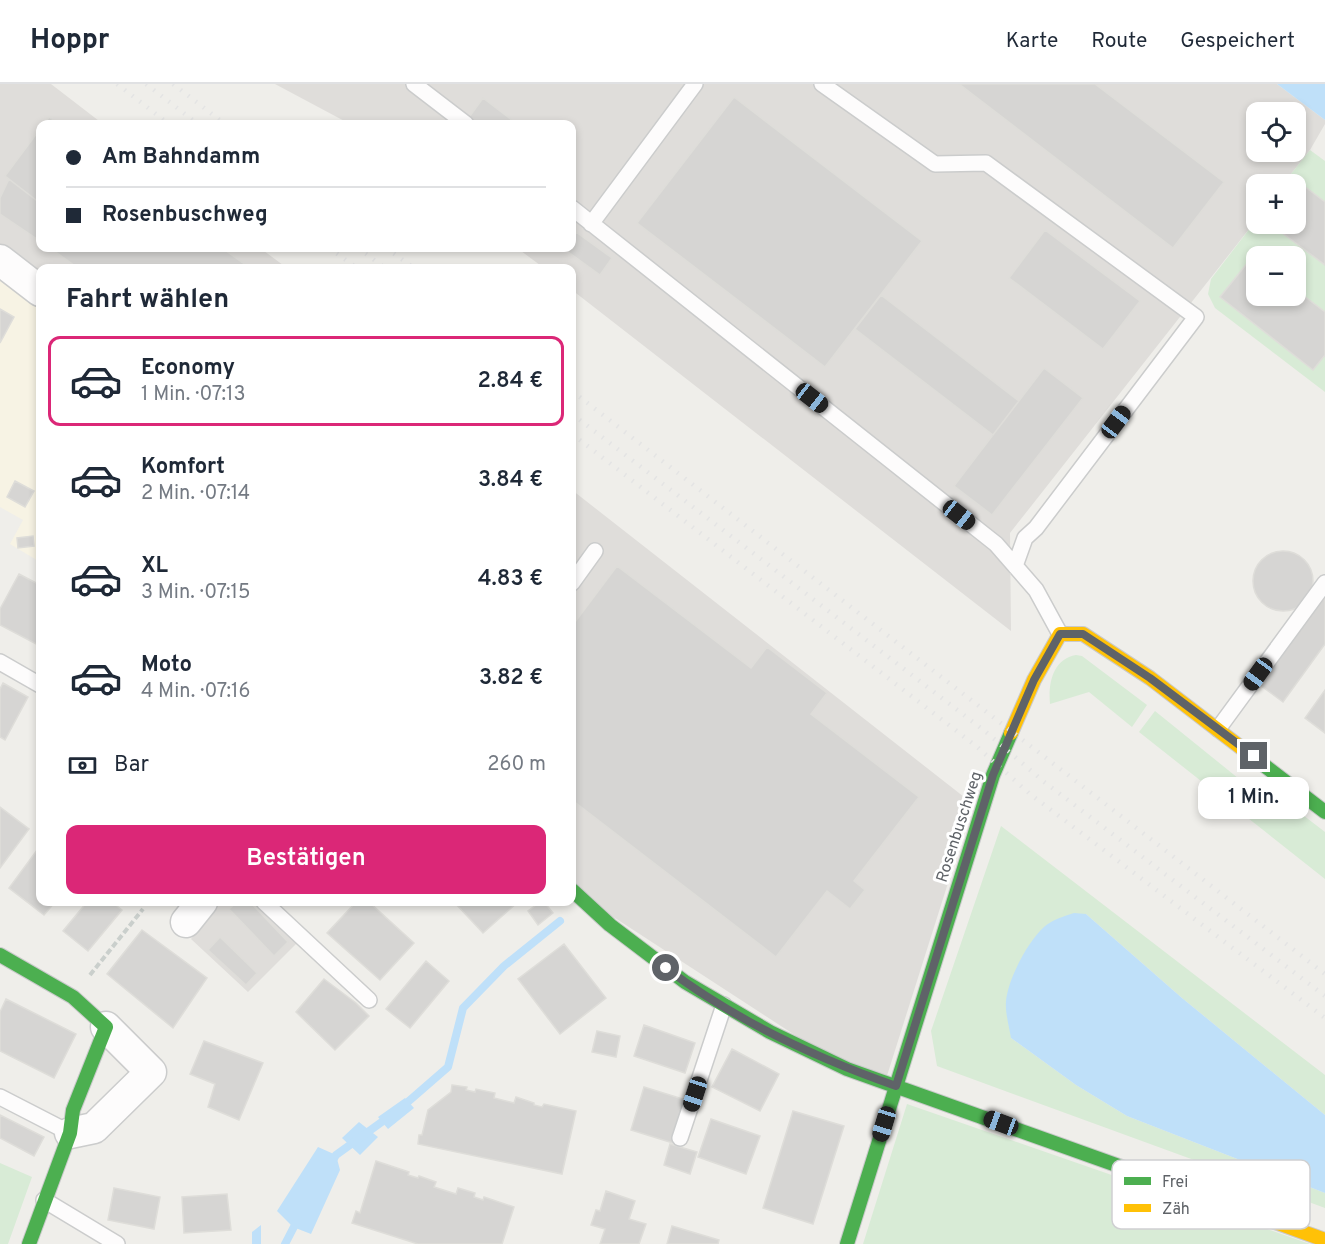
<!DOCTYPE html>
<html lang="de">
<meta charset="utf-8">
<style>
:root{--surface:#fff;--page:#f2f2f3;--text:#1f2937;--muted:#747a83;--line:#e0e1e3;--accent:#db2777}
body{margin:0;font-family:Overpass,sans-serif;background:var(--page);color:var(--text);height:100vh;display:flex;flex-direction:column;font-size:22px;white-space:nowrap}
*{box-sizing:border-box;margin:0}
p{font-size:20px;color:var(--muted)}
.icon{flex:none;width:33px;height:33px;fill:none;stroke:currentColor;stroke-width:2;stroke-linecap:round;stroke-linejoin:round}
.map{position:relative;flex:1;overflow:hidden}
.side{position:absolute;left:36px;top:180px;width:540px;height:642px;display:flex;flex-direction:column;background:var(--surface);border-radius:12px;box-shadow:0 3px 9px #0003}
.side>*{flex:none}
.guide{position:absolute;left:36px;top:36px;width:540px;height:132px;border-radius:12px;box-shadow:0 3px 9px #0003;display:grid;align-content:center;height:132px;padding:0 30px;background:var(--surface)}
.buttons{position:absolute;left:1246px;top:18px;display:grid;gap:12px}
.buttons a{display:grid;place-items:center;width:60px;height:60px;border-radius:12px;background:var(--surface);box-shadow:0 3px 9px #0003;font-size:30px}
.end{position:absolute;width:27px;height:27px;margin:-14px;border:8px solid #5f6368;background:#fff;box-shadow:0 0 0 3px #fff}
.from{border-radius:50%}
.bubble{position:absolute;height:42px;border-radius:12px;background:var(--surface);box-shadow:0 3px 9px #0003;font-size:20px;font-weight:600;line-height:42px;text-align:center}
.car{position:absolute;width:18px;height:36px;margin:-18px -9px;border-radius:8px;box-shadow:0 0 4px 2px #0007;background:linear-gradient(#222 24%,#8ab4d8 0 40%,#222 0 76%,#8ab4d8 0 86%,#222 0)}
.guide b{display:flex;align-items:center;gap:21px;height:57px;font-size:22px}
.guide b+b{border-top:2px solid var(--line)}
.guide i{width:15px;height:15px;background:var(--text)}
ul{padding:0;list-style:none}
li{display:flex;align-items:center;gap:18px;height:90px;margin:0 12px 9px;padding:0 18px;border:3px solid transparent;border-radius:12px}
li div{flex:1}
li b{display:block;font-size:22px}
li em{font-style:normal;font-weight:600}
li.selected{border-color:var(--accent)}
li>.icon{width:54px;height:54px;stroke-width:1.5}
h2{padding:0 30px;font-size:27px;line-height:72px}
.pay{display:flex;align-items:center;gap:15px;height:66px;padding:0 30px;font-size:22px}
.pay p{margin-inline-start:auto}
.cta{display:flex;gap:12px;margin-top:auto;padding:12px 30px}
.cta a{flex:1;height:69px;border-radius:12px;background:var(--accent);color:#fff;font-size:24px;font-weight:600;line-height:69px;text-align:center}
header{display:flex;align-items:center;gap:36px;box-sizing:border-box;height:84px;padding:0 30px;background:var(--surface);border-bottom:2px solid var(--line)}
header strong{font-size:28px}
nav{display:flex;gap:33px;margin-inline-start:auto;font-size:21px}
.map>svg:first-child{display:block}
</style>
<header>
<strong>Hoppr</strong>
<nav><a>Karte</a><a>Route</a><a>Gespeichert</a></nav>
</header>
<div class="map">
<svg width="1325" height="1160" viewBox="0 0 1325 1160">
<rect width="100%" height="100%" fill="#efeeea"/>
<!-- commercial -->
<path fill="#f7f3e4" d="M0,176l40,31v271l-30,-18 13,-24 -23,-13z"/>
<!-- industrial -->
<path fill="#dfddda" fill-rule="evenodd" d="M0,0h51l52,40h-63v124h220l27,20h-247v23l-40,-31z
M275,0h1002l48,36v4l-15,26 -27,34h-26v35l-247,314 1,98 -439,-341v-22h-28l-27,-20h55v-124h-222zM1257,28h39v40h-39z
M572,406l401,314 -88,278 -38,-13 -275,-179z
M220,818h38l41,39 -51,51 -57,-53z"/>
<!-- green -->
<path fill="#d8ebd6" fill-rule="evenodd" d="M1310,66l15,11v231l-110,-84 -7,-14 3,-15 46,-60v5h39v-40h-13zM1257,172h39v40h-39z
M1076,571l6,1 65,49 -15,22 -43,-35 -39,12c-2,-21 3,-45 26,-49z
M1155,627l99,80 6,-9 65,50v47l-186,-147z
M1001,742l324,249v40l-143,-117 -96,-84 -75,124 65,47 51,31 198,77v15l-388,-142 -6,-35z
M907,1020l403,140h-447z
M0,1079l32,14 -24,67h-8z"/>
<!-- water -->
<path fill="#bfe0f9" d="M1277,0h48v36z
M1074,829l12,1 96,84 143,117v78l-198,-77 -51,-31 -65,-47c-2,-12 -6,-26 -5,-37 2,-22 22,-60 38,-74 8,-7 20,-11 30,-14z
M405,1014l9,10 -26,21 -10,-12z
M359,1038l19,15 -18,18 -18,-17z
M318,1063l18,8 4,15 -29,64 -18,-7 -16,-16z
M261,1141v19h-9v-12z"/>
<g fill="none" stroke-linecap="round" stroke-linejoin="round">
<!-- stream -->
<path stroke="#bfe0f9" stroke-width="8" d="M402,1023l46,-40 15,-59 41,-42 56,-45
M332,1078l4,-7 54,-39
M285,1160l13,-25"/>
</g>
<!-- building -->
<path fill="#d6d5d3" stroke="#deddd9" stroke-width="1.5" d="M959,0h136l129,98 -51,66z
M734,13l188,144 -97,126 -188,-144z
M483,14l34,26h-43l-7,-4z
M49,33l10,7h-15z
M40,45v74l-35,-27z
M9,95l31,24v38l-40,-27v-16z
M1304,102l21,16v63l-52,-39 1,-2h22v-29z
M1045,146l95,71 -37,48 -94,-71z
M576,148l36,26 -12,17 -36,-26 8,-1v-10z
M50,164h172l28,20h-172z
M1253,172l4,3v37h39v-6l29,22v43l-12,15 -93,-73z
M881,211l138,106 -26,34 -138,-106z
M0,225l14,8 -14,26z
M1044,284l39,30 -91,117 -38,-29z
M15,397l19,10 -9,16 -18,-10z
M33,452l1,10 -16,2 -1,-10z
M1253 497a30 30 0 1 1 60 0a30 30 0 1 1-60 0Z
M617,482l134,102 16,-21 60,46 -16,21 108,83 -65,84 11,9 -15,19 -23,-18 -51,66 -204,-157v-174z
M19,490l21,11v61l-40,-21v-16z
M1323,515l2,1v44l-42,58 -23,-17z
M3,599l25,14 -23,43 -5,-3v-48z
M1325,606v43l-20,-15z
M0,723l29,22 -29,39z
M40,762v56h15l-11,13 -35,-27z
M87,818h25l10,8 -34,41 -25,-20z
M237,818h13l38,40 -14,14 -45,-47z
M356,818h13l45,41 -34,37 -53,-47z
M454,818h64l-35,31z
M540,818h4l9,11 -15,12 -10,-14z
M142,846l65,48 -34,50 -66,-54z
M220,853l37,36 -11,12 -38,-35z
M564,860l42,54 -46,36 -42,-55z
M426,877l23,20 -39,47 -24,-19z
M324,895l32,24 13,13 -34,34 -39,-38z
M6,915l70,35 -22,44 -54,-27v-39z
M644,941l51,18 -10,30 -51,-17z
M597,947l23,5 -4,21 -24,-5z
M204,957l59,22 -24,57 -31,-13 7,-23 -25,-10z
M732,965l47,25 -19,37 -48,-24z
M452,1001l15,2 -1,3 9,2 1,-3 19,4 -1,5 20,5 2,-6 18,6v2l8,2 2,-3 32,7 -14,63 -144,-30 1,-9h3l6,-25 23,-18z
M644,1003l42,13 -13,43 -42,-13z
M793,1027l51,15 -31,98 -50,-16z
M0,1031l44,22 -10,19 -34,-18z
M711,1035l49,17 -14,38 -48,-17z
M670,1060l27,8 -7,22 -26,-9z
M376,1077l33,11 -1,3 10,3 1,-2 17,6 -2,5 22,7 2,-6 17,5 -1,4 9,3 1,-3 30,10 -12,37h-84l-66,-21 4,-12 4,2z
M114,1104l46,9 -6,32 -46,-9z
M606,1107l29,10 -6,18 17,5 -7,20h-39l5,-15 -14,-4 5,-15 4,1z
M227,1110l4,36 -47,3 -2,-36z
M672,1142l47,14 -1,4h-51z"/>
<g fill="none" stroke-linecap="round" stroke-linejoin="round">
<defs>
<path id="lane" d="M414,0l52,40
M822,0l113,80 51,-1 210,154 -160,211 -11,10 -10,28
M572,124l424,336 40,46 24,44
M591,140l104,-140
M572,499l23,-32
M0,578l40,23
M1218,645l107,-146
M264,818l105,98
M0,1013l70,36
M680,1054l44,-133
M44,1116l73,44"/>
<path id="street" d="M0,176l40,31
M186,838l16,-20
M70,1049l24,-5 57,-56 -45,-45"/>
<path id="fast" d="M1248,669l77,59
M572,806l38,35 75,57 85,50 77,37 370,132
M0,871l73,42 33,30 -33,83 -3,23 -41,111
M847,1160l146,-469 18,-42"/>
<path id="slow" d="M1011,649l23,-53 26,-46h23l67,44 98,75
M1217,1117l108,39"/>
</defs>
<!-- lane casing -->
<use href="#lane" stroke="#cbcccc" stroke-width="18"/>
<!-- street casing -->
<use href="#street" stroke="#cbcccc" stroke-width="33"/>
<!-- fast casing -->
<use href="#fast" stroke="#cacacb" stroke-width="16"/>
<!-- slow casing -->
<use href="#slow" stroke="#cacacb" stroke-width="16"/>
<!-- path -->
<path stroke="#cacfcc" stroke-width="4" stroke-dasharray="6 3" stroke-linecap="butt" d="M90,891l53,-66"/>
<!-- lane -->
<use href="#lane" stroke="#fdfcfc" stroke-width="15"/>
<!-- street -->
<use href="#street" stroke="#fdfcfc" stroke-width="30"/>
<!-- fast -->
<use href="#fast" stroke="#4caf50" stroke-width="14"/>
<!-- slow -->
<use href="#slow" stroke="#ffc107" stroke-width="14"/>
<!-- rail -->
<path stroke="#e4e4e4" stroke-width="4.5" stroke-dasharray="1.5 8" stroke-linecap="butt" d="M117,0l52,40
M146,0l52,40
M173,0l52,40
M329,164l28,20
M358,164l27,20
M386,164l28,20
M572,307l753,583
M572,330l414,318 57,49 282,215
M572,350l404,312 54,48 295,224"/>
</g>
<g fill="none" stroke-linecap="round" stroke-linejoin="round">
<!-- route -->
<path stroke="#5f6368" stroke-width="8" d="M666,884c67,51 150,90 230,118l97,-311 41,-95 26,-46h23l67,44 104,78"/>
</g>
<g text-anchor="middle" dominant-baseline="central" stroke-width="6" stroke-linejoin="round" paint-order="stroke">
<!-- street labels -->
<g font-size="16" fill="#5f6368" stroke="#fff">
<text transform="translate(960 743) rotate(-72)">Rosenbuschweg</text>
</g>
</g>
<!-- legend -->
<rect x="1112" y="1076" width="198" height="69" rx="9" fill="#fff" stroke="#cfd0d2" stroke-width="1.5"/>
<rect x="1124" y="1093" width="27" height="8" fill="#4caf50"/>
<rect x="1124" y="1120" width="27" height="8" fill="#ffc107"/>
<g font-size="16" fill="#5f6368">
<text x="1162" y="1103">Frei</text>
<text x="1162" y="1130">Zäh</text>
</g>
</svg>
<div class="buttons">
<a><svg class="icon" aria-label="locate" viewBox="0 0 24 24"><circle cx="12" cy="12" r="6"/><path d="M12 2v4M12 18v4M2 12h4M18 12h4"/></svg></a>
<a>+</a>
<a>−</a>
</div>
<i class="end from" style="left:666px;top:884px"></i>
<i class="end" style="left:1254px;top:672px"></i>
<div class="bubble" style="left:1198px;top:693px;width:111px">1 Min.</div>
<i class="car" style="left:812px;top:314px;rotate:128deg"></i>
<i class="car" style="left:1116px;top:338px;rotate:37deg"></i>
<i class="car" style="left:959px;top:431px;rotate:128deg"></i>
<i class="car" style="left:1258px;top:590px;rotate:216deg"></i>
<i class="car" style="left:695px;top:1010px;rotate:198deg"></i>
<i class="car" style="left:1001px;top:1039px;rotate:290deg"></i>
<i class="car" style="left:884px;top:1040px;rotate:197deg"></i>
<div class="guide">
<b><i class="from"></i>Am Bahndamm</b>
<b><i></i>Rosenbuschweg</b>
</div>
<section class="side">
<h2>Fahrt wählen</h2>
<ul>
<li class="selected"><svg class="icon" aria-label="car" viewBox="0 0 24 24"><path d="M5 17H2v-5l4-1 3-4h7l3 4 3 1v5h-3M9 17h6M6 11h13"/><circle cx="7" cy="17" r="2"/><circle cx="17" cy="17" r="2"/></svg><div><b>Economy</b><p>1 Min. · 07:13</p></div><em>2.84 €</em></li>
<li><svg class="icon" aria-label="car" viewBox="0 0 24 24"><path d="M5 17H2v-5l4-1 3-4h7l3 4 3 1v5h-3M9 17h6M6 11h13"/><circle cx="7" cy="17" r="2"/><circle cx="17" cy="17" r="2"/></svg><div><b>Komfort</b><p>2 Min. · 07:14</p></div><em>3.84 €</em></li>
<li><svg class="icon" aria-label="car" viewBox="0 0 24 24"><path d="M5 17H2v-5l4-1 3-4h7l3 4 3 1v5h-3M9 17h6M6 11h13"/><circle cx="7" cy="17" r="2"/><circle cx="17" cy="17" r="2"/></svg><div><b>XL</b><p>3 Min. · 07:15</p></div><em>4.83 €</em></li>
<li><svg class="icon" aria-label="car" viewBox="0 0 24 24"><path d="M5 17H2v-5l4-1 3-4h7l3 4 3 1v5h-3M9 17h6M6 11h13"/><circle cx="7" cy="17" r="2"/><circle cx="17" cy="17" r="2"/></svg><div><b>Moto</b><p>4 Min. · 07:16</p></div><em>3.82 €</em></li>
</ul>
<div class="pay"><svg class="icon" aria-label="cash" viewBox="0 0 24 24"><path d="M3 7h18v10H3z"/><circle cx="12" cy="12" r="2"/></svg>Bar<p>260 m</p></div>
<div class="cta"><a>Bestätigen</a></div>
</section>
</div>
